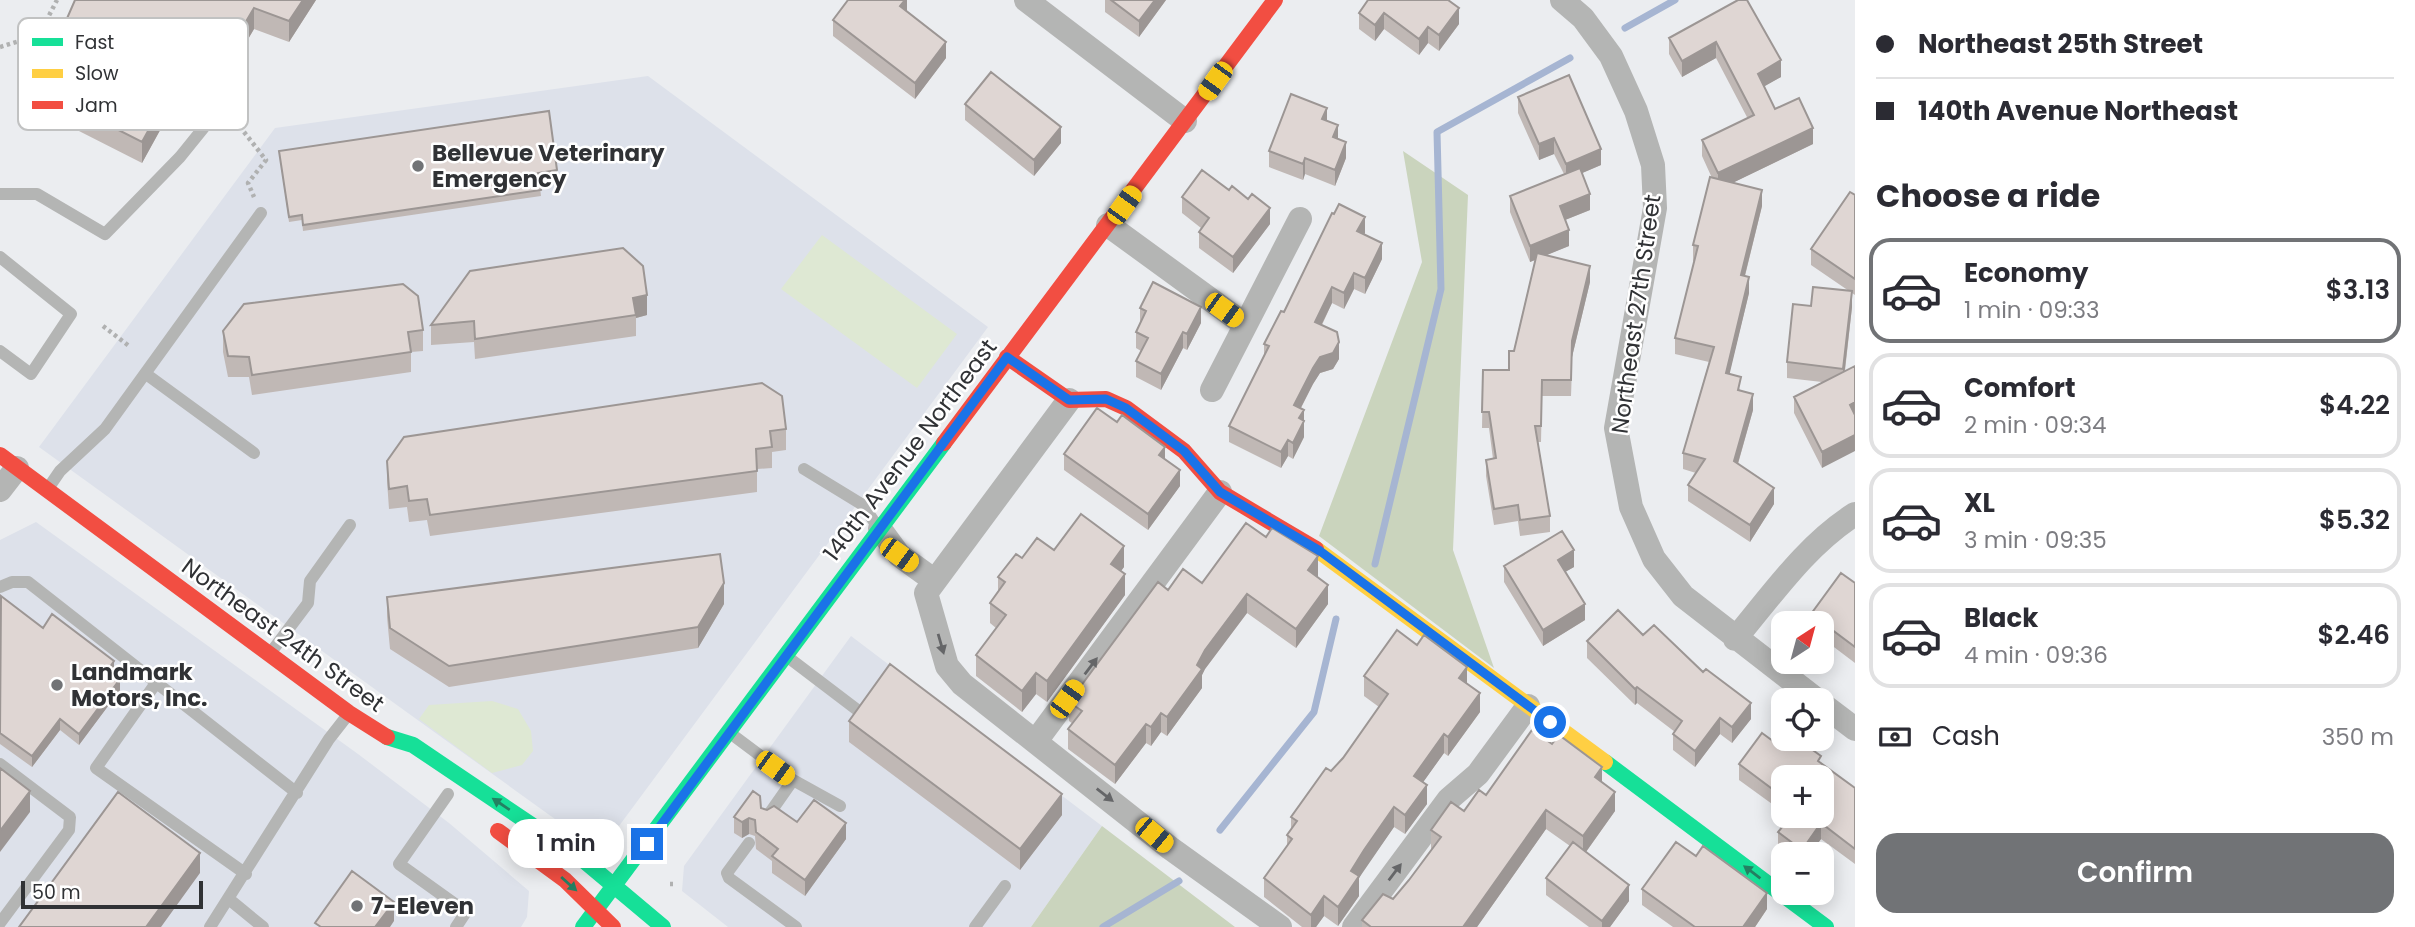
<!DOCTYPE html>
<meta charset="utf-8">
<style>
:root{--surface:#fff;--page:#f7f7f7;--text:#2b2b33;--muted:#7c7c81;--line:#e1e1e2;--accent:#717376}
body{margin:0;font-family:Poppins,sans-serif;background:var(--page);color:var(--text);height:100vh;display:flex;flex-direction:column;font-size:26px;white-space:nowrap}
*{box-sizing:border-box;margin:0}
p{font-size:23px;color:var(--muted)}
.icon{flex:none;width:38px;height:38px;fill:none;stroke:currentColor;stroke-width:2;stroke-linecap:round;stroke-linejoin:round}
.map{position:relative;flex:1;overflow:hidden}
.side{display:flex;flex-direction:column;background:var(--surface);width:560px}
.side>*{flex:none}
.top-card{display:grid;align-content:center;height:154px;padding:0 21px;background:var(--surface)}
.needle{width:46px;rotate:36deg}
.controls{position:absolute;left:1771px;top:611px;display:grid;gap:14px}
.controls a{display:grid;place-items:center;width:63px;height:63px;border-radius:14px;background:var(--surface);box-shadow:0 4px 18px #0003;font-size:35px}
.scale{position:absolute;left:21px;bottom:18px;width:182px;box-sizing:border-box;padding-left:7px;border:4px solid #303235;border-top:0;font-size:19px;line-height:24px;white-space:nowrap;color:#303235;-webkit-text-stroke:5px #fff;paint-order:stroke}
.end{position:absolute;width:32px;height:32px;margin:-16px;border:9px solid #1a73e8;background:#fff;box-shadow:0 0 0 4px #fff}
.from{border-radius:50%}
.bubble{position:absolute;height:49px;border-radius:21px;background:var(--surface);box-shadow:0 4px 18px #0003;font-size:23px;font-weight:600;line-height:49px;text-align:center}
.car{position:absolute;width:21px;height:42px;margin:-21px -10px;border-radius:9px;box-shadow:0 0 5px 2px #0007;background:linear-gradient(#f5c518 24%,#345 0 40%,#f5c518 0 76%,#345 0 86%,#f5c518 0)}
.top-card b{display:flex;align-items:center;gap:24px;height:66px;font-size:26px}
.top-card b+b{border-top:2px solid var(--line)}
.top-card i{width:18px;height:18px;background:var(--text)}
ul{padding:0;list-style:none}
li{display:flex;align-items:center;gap:21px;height:105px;margin:0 14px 10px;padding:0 7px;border:4px solid var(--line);border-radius:21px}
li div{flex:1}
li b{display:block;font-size:26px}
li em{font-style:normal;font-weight:600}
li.on{border-color:var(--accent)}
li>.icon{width:63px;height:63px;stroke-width:1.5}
h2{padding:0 21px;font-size:32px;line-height:84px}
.pay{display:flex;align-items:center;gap:18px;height:77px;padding:0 21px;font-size:26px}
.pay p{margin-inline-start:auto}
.button{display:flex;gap:14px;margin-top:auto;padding:14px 21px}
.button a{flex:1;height:80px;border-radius:21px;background:var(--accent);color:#fff;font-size:28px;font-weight:600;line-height:80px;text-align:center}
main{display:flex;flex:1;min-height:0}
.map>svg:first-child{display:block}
</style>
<main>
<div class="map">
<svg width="1855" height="927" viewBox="0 0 1855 927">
<rect width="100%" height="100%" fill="#ebedf0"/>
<!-- built -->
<path fill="#dde1ea" d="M648,76l340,251 -369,499 -46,6 -534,-385 236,-319z
M36,522l322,232 91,69 80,68 -2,26 -6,10h-521v-387z
M851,636l251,190 -71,101h-303l-46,-36 2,-25z"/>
<!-- green -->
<path fill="#dee8d3" d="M822,235l135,99 -40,54 -136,-99z
M492,701l26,8 13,22 2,20 -11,14 -30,8 -73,-54 10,-14z"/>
<!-- forest -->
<path fill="#cad4bd" d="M1403,151l65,44 -15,355 41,118 -175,-132 103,-274z
M1102,826l133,101h-204z"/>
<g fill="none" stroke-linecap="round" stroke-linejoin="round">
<!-- stream -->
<path stroke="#a6b5d2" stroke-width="7" d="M1625,28l50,-28
M1375,564l66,-275 -4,-157 133,-74
M1220,830l94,-118 22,-93
M1103,927l76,-46"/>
<!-- path -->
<path stroke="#b0b1b1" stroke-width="4.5" stroke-dasharray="3.5 3.5" stroke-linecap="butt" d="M0,47l39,-12 18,-35
M190,86l14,-25
M169,126l21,-40 15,13
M244,132l22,28 -18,23 6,14
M103,326l26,20
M670,884h3"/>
<!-- lane -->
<path stroke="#b4b5b4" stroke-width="12" d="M0,194h37l68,40 75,-77 59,-73
M0,257l71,57 -40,60 -31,-23
M146,374l108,79
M804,469l59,36 14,21
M49,487l11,-16 45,-42 156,-216
M0,587l12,-5h16l269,211
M272,651l36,-48 2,-22 40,-56
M789,658l71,54
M156,683l-60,85 150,106
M730,733l63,47 47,26
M0,764l70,53 -1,13 -69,93
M448,794l-49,70 67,48 -10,15
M767,817l26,-37
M749,843l-22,30 2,5 67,49
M230,900l33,27
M210,927l119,-188 18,-23
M975,927l30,-41"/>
<!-- street -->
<path stroke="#b4b5b4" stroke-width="24" d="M1026,0l159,121
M1562,0l21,18 28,38 25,55 17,54 2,43 -39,220 15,79 23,52 29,37 134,104
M1108,225l136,99
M1212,390l88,-171
M1069,400l-143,193 21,73 15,18 208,164 110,79
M0,490l17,-22
M880,529l19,26 36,26
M1735,639c37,-44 71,-94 120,-125
M1822,704l33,25
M1036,741l184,-249
M1354,927l95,-128 29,-25 50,-68"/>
<!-- fast -->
<path stroke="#16e098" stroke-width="16" d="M387,737l26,8 169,114 81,68
M1605,762l221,165
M583,927l361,-484"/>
<!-- slow -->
<path stroke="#ffcf43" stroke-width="16" d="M1316,549l289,213"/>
<!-- jam -->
<path stroke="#f24e42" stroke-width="16" d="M1007,357l62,43 37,-1 20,9 58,43 36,41 96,57
M944,443l331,-443
M0,455l349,258 38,24
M498,831l67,49 48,47"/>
</g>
<!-- wall -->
<path fill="#c0b8b5" d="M75,0h241l-27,42 -35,-13 -23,39 -29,-14 -60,109 -65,-33v-14l-36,-17v-21z
M907,0v12l39,46 -31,41 -82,-63v-16z
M1105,0h61l-27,37 -34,-25z
M1368,0l91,24 -20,27 -11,-8 -9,12 -35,-26 -9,12 -16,-12v-16z
M1738,0l43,77 -17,9 11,23 38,35 -81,39 30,23 -17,70 4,17 -20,81 12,17 12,19 -15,54 36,40 -24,38 -62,-41v-16l8,-12 -13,-4v-16l26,-91 -34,-8v-16l19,-77h-1v-16l19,-67 -10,-22v-16l46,-21 -32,-61 -34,19 -13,-23v-16z
M1518,97l83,68 -19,8 8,37 -25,10 4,26 -23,9 44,27 -18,75 -1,39h-29l-1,46h-3l12,74v16l-30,4 -2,-15 -24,4 -8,-49v-16l7,-1 -4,-31h-7l1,-58h26l26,-110 -5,2 -20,-50v-16l54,-22 -10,-20 -15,6 -21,-47z
M965,104l96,39 -27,33 -69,-56z
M1327,121l11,18 8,19 -11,28 -30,-12 -2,6 -34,-13v-16z
M279,151l278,19v5l-18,3 2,18 -238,35 -1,-11 -13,2z
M1855,195v100l-3,-2v14l-7,64 -23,97 -28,-55v-16l28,-15 -35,-4v-16l24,-56 38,-15 -38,-26v-16z
M1182,197l88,27 -37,49 -34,-25v-16l2,-4 -19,-15z
M1334,214l31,19 -1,1 18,25 -17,35 -11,-5 -10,20 -12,-6 -10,22 17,34 -6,10 -13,4 -7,11 -12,24 3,2v27l-11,22 -5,-3 -7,12 -52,-26v-16l35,-71v-11l20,-32z
M470,271l177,44 -11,3v18l-161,23 -1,-17 -43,3v-20z
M1140,308l61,15 -14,27 -4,-2 -22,42 -25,-13v-16l5,-10 -5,-3v-16l4,-9z
M423,330v21l-12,1v20l-159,23 -3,-18h-21l-5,-25v-21z
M1117,422l48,37 15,27 -32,44 -84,-60v-16z
M786,429v21l-14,2v16l-15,1v23l-327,44 -3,-16 -18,2 -2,-15 -18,2 -2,-28v-20z
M1054,550l70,17 -3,4 4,24 -78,107 -11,-8 -14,18 -46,-36v-21l20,-27 -6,-5v-20l8,-12v-14l24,-19z
M1504,566l70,1 -9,5 20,48 -42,26 -39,-64z
M1318,576l-1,1 11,27 -32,44 -49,-35 -42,56 -3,6v13l-35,48 -6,-4 -10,14 -5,-3 -31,41 -47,-35v-20l5,-5 -4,-3v-19l99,-112 34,-7z
M1855,583v80l-33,-25v-15h-11v-9z
M0,597l43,31 71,44 -1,2 7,16 -41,55 -19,-15 -28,37 -32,-23z
M387,597l337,7 -26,44 -249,39 -59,-38 -3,-32z
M1643,635l108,84 -19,24 -12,-9 -25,33 -22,-17v-16l2,-2 -38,-29 -2,2 -48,-47v-17z
M1364,676l103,7 13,29 -32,44 -4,-3 -21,29 4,22 -22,30 -11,-7 -30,42 -5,9v18l-21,30 -14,-10 -8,11h-14l-38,-30v-19l23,-32v-11l4,-5v-13l52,-59 36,-51 -15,-11z
M849,721l213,94 -42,55 -171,-128z
M1777,744l44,19 34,25v76l-34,-25 -11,15h-24l-8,-6v-16l12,-15 -2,-1h34l-39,-39v35l-44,-32v-16z
M1602,783l13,28 -29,41 43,49 -19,26h-21l-43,-32v-17l24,-32 -24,-17 -69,98h-115v-7l31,-21 16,-19 23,-30 -1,-1v-19l33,-19 22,-16z
M761,808l36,14 49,17 -41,57 -33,-23v-12l-16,-12 -1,-13 -6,-2 -7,4 -8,-5v-16z
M1642,889l125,20 -12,18h-82l-31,-22z"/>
<!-- shaded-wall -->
<path fill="#9c9694" d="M303,0h13l-27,42v-21z
M905,0h2v13l-7,-7z
M1155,0h11l-27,37v-16z
M254,8v21l-23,39v-21z
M1459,8v16l-20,27v-16z
M1384,13v16l-9,12v-16z
M1428,27v16l-9,12v-16z
M202,33v21l-60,109v-21z
M946,42v16l-31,41v-16z
M1716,42v16l-34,19v-16z
M1781,60v17l-23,13v-16z
M1327,108v16l-5,-5z
M1338,125v16l-5,-4z
M1061,127v16l-27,33v-16z
M1813,128v16l-95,46v-17z
M1554,138v16l-15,6v-16z
M1346,142v16l-11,28v-16z
M1601,149v16l-35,15v-16z
M1305,158v16l-2,6v-16z
M1762,190v16l-21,85v-16z
M1590,194v16l-30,12v-16z
M1270,208v16l-37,49v-16z
M1365,217v16l-8,14v-16z
M1569,230v16l-39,16v-16z
M1382,243v16l-17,35v-16z
M1590,266v16l-18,75 -1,39 1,-55z
M1354,273v16l-10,20v-16z
M1749,277v16l-23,96v-16z
M1332,287v16l-17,35v-16z
M1852,291v16l-9,78v-16z
M647,295v20l-11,3 -3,-20z
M1201,307v16l-14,27v-16z
M1183,332v16l-22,42v-16z
M1339,342v17l-6,10 -13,4 -7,11 -19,37v-16l19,-37 7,-11z
M1753,394v16l-19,67v-16z
M1855,402v16l-5,-13z
M1304,410v27l-11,22v-16l6,-25z
M1855,435v16l-33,17v-16z
M1288,440v16l-7,12v-16z
M1165,447v16l-6,-8z
M1180,470v16l-32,44v-16z
M1774,488v16l-24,38v-17z
M1124,546v21l-13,17v-20z
M1574,550v17l-16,9v-16z
M1318,556v20l-10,13v-19z
M1125,574v21l-78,107v-21z
M724,583v21l-26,44v-21z
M1328,585v19l-32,44v-19z
M1247,594v19l-42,56 -3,6v13l-35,48v-19l38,-67z
M1585,604v16l-42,26v-16z
M114,661v11l-6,9v-11z
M1467,667v19l-8,-8z
M1036,673v21l-14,18v-21z
M120,679v11l-41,55v-11z
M1637,687v16l-2,2v-16z
M1480,693v19l-32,44v-19z
M1751,703v16l-19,24v-16z
M1161,713v19l-10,14v-19z
M1720,718v16l-25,33v-16z
M60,719v11l-28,37v-11z
M1146,724v19l-31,41v-19z
M1444,734v19l-30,42v-19z
M1602,767v20l-7,-10z
M1427,785v19l-22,30v-19z
M30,791v21l-30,40v-21z
M1615,792v19l-32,45v-20z
M1062,794v21l-42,55v-21z
M1394,807v20l-35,51v18l-21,30v-19l13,-36 13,-21z
M1546,810v19l-69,98h-14z
M749,818v16l-7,4v-16z
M846,823v16l-41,57v-16z
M1821,823v16l-11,15h-8v-4z
M200,853v20l-39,54h-15z
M1629,885v16l-19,26h-8v-6z
M1767,893v16l-12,18h-12z
M1324,896v20l-8,11h-5v-12z
M394,902v19l-4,6h-15z"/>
<!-- building -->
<path fill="#dfd6d3" stroke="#9c9694" stroke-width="2" d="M75,0h228l-14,21 -35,-13 -23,39 -29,-14 -60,109 -65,-33 7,-11 -43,-20z
M848,0h57l-5,6 46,36 -31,41 -82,-63z
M1111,0h44l-16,21z
M1368,0h80l11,8 -20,27 -11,-8 -9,12 -35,-26 -9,12 -16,-12z
M1738,0h9l34,60 -23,14 17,35 24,-11 14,30 -95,45 -16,-33 52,-25 -38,-73 -34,19 -13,-23z
M991,72l70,55 -27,33 -69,-56z
M1569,75l32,74 -35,15 -12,-26 -15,6 -21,-47z
M1291,94l36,14 -5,11 16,6 -5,12 13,5 -11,28 -30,-12 -2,6 -34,-13z
M549,111l8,59 -19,3 3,17 -238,35 -1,-10 -13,2 -10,-66z
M1580,168l10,26 -30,12 9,24 -39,16 -20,-50z
M1202,170l27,20 3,-4 16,13 4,-5 18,14 -37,49 -34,-25 10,-14 -27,-21z
M1710,177l52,13 -21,85 8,2 -23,96 15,4 -3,13 15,4 -19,67 40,27 -24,37 -62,-40 17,-26 -22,-6 31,-106 -39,-9 23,-92 -5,-1z
M1850,192l5,3v84l-44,-30z
M1339,204l26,13 -8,14 25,12 -17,35 -11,-5 -10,20 -12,-6 -17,35 22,10 2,10 -6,11 -13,4 -7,11 -19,37 10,5 -5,8 5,3 -11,22 -5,-3 -7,12 -52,-26 40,-80 -5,-2 17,-33 3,1 48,-99 2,1z
M623,248l20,18 4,29 -14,3 3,17 -161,24 -1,-18 -43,4 39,-54z
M1537,253l53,13 -18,75 -1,39h-29l-1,46h-6l15,90 -30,4 -2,-15 -24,4 -8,-49 10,-2 -7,-46h-7l1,-42h26v-19h5z
M1153,282l48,25 -14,27 -4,-2 -22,42 -25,-13 12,-23 -12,-6 10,-21 -6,-3z
M403,284l15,12 5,34 -15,2 3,20 -159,23 -3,-18 -21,-1 -5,-25 21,-27z
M1813,287l39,4 -9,78 -56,-7 6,-58 18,2z
M1855,366v36l-5,3 5,10v20l-33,17 -28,-55z
M762,383l20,13 4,33 -16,2 2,16 -16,2 1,22 -327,44 -3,-16 -18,2 -2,-15 -18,3 -2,-28 17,-24z
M1097,408l20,14 5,-7 43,32 -6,8 21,15 -32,44 -84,-60z
M1081,514l43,32 -13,18 14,10 -78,107 -11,-8 -14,18 -46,-36 30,-40 -16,-12 15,-21 -7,-5 18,-23 6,4 15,-20 17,12z
M1246,523l20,14 6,-9 46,28 -10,14 20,15 -32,44 -49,-35 -42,56 -8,15 5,4 -35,48 -6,-4 -10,14 -5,-3 -31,41 -47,-36 14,-18 -13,-9 89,-120 10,8 15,-21 19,14z
M1562,531l12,19 -16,10 27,44 -42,26 -39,-64z
M720,554l4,29 -26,44 -249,39 -59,-38 -3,-31z
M1841,573l14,10v64l-44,-33z
M1,596l42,32 9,-14 62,47 -6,9 12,9 -41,55 -19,-15 -28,37 -32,-23z
M1618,610l25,25 11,-10 49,47 3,-3 45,34 -19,24 -12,-9 -25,33 -22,-17 9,-13 -45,-34 -2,2 -48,-48z
M1397,630l20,15 7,-10 43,32 -8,11 21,15 -32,44 -4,-3 -30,42 13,9 -22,30 -11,-8 -30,43 -13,21 8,5 -21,31 -14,-11 -13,19 -47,-37 28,-39 -5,-4 10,-14 -6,-4 35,-49 5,3 12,-13 45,-64 -24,-18z
M890,664l172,130 -42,55 -171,-128z
M1532,730l20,14 7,-9 43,32 -7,10 20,15 -32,44 -37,-26 -83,117h-92l-9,-7 21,-26 10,5 16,-19 32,-43 -10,-7 20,-28 13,9 15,-21 7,5z
M1762,733l15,11 6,-9v3h13l25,18 -3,5 37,27v61l-34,-26 -19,27 -24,-18 13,-16h31v-39h-39v20l-44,-33z
M0,768l30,23 -30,40z
M753,791l7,5 1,12 6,2 7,-4 23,16 17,-22 32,23 -41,57 -33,-24 6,-7 -22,-17 -1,-12 -6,-2 -7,4 -8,-5z
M118,792l82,61 -54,74h-127z
M1573,842l56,43 -27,36 -56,-43z
M1676,842l20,14 7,-10 64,47 -24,34h-48l-53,-38z
M352,871l42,31 -19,25h-54l-6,-4z"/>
<!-- one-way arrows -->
<defs><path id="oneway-solid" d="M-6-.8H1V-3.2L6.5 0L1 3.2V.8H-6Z" transform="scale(1.75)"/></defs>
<g fill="#656668">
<use href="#oneway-solid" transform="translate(941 644) rotate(74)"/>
<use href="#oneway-solid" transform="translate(1091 666) rotate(-53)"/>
<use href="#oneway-solid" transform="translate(1105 795) rotate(38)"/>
<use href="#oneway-solid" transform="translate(1395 872) rotate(-53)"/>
</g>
<g fill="#248062">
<use href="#oneway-solid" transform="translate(501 804) rotate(-146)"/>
<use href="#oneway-solid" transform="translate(1752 872) rotate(-143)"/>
<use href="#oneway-solid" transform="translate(569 884) rotate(42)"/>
</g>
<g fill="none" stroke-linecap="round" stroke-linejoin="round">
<!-- route -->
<path stroke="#1a73e8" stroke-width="9" d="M647,844l360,-487 62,43 37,-1 20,9 58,43 36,41 100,59 230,171"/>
</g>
<!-- markers -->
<g fill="#717376" stroke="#fff" stroke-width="2.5">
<circle cx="418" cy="166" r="7"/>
<circle cx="57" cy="685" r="7"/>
<circle cx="357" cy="906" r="7"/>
</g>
<g text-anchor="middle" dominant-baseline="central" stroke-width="5" stroke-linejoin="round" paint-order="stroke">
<!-- poi labels -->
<g font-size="23" font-weight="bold" fill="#303235" stroke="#fff" text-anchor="start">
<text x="432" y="153">Bellevue Veterinary<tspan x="432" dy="26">Emergency</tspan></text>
<text x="71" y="672">Landmark<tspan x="71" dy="26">Motors, Inc.</tspan></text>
<text x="371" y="906">7-Eleven</text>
</g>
<!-- street labels -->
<g font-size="23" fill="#303235" stroke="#fff">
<text transform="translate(1636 314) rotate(-82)">Northeast 27th Street</text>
<text transform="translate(910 450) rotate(-53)">140th Avenue Northeast</text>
<text transform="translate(283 635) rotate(36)">Northeast 24th Street</text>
</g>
</g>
<!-- legend -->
<rect x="18" y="18" width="230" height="112" rx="10" fill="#fff" stroke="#c1c2c2" stroke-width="2"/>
<rect x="32" y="38" width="31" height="8" fill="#16e098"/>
<rect x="32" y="69" width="31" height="9" fill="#ffcf43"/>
<rect x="32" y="101" width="31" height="8" fill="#f24e42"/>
<g font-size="19" fill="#303235">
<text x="75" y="49">Fast</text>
<text x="75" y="80">Slow</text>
<text x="75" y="112">Jam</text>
</g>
</svg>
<div class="controls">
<a><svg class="needle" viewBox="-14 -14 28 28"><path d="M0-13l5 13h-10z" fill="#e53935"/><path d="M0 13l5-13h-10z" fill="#7c7c81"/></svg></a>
<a><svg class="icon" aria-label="locate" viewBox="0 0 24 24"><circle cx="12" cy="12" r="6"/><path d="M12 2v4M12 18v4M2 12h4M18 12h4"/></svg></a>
<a>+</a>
<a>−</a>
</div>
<div class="scale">50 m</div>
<i class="end from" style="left:1550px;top:722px"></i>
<i class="end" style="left:647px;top:844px"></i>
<div class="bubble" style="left:508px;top:819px;width:116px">1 min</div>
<i class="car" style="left:1215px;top:81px;rotate:216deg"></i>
<i class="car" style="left:1124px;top:205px;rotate:36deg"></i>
<i class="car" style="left:1224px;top:310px;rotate:126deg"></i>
<i class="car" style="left:899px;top:555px;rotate:126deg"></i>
<i class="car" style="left:1067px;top:699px;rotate:36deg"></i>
<i class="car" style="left:775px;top:768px;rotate:126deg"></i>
<i class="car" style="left:1154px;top:835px;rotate:130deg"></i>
</div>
<section class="side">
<div class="top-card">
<b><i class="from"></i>Northeast 25th Street</b>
<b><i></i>140th Avenue Northeast</b>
</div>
<h2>Choose a ride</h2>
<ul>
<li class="on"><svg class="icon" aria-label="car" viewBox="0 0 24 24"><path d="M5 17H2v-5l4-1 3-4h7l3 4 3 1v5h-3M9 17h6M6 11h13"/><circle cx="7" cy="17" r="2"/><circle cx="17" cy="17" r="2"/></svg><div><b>Economy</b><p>1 min · 09:33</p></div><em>$3.13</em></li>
<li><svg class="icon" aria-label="car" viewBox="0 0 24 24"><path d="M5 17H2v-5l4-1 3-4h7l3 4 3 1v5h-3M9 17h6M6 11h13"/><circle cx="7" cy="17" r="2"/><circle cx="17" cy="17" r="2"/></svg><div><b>Comfort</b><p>2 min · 09:34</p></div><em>$4.22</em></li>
<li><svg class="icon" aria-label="car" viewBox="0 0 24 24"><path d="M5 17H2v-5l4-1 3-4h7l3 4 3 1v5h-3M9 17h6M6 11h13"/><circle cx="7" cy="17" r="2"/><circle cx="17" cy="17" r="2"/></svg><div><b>XL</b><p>3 min · 09:35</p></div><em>$5.32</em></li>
<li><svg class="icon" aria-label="car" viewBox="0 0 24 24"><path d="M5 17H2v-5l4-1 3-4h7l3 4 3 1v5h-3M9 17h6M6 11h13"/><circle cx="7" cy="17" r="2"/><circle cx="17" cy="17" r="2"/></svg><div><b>Black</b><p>4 min · 09:36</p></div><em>$2.46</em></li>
</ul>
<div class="pay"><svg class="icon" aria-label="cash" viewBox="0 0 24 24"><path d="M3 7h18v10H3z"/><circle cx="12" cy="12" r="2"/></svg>Cash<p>350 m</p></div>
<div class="button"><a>Confirm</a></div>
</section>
</main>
